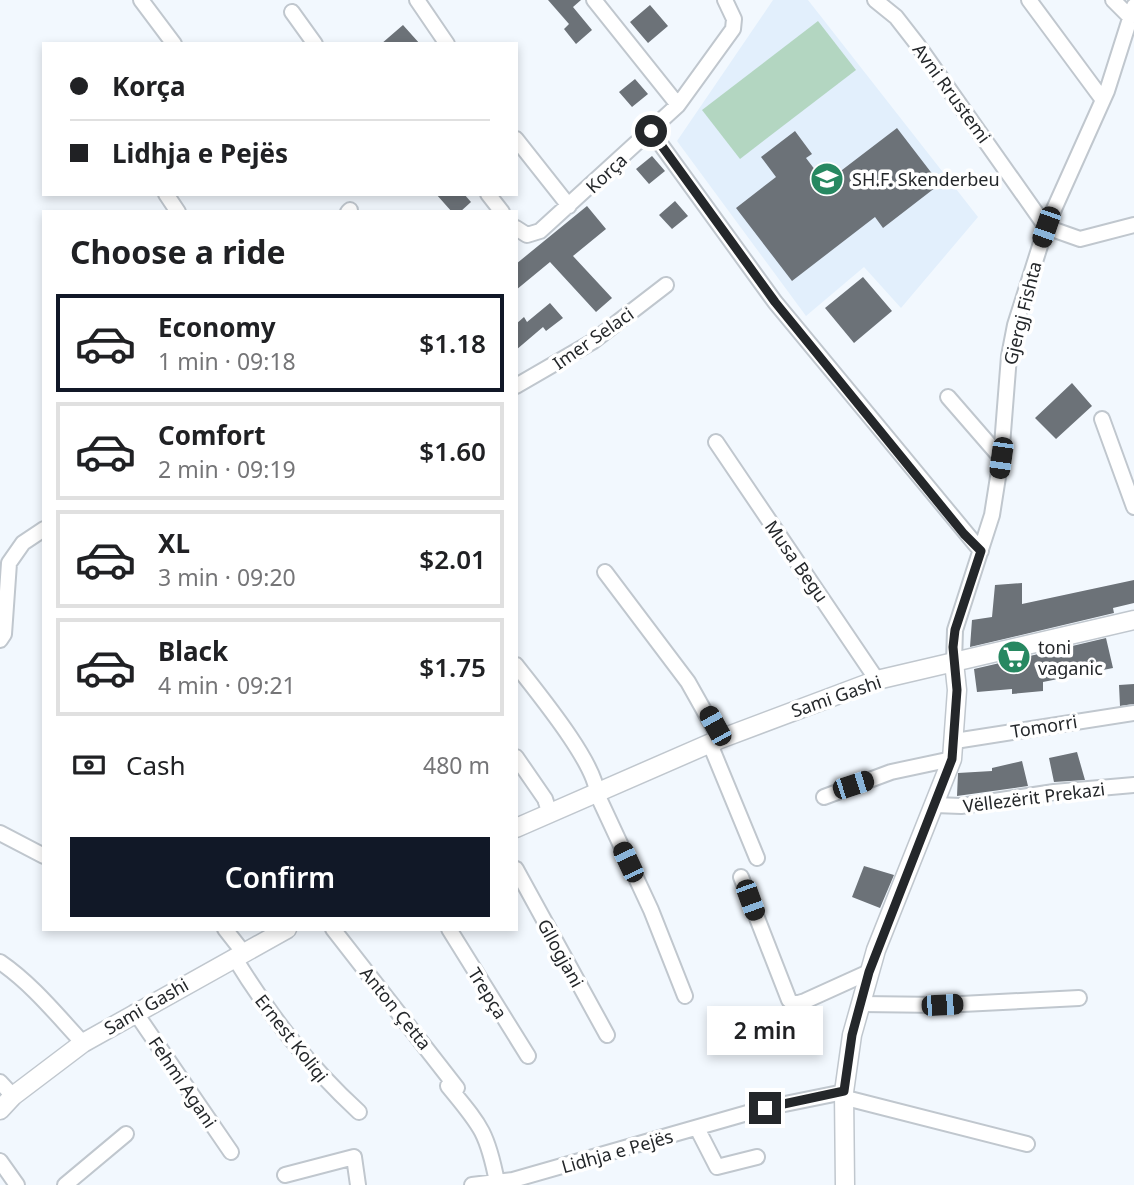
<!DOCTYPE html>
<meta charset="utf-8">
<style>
:root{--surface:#fff;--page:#f2f2f2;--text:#202124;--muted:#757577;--line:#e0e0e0;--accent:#111827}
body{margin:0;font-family:"Noto Sans",sans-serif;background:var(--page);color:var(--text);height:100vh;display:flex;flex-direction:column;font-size:26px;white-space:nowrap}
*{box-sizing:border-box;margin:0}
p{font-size:23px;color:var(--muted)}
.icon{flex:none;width:38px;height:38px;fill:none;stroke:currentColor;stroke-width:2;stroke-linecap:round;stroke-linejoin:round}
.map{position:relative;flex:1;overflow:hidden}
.drawer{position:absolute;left:42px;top:210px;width:476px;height:721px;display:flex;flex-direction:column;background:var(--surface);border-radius:0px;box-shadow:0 4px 10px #0003}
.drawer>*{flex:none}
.guide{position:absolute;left:42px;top:42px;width:476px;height:154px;border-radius:0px;box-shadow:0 4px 10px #0003;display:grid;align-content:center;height:154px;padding:0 28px;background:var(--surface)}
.end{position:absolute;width:32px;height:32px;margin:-16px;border:9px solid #24272a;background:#fff;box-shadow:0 0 0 4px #fff}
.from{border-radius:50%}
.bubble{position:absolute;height:49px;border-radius:0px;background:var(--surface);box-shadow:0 4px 10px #0003;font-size:23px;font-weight:600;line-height:49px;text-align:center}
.car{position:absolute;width:21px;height:42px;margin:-21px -10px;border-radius:9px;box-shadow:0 0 5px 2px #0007;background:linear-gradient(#222 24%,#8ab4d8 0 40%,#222 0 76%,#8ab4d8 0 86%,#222 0)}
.guide b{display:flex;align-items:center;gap:24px;height:66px;font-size:26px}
.guide b+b{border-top:2px solid var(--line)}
.guide i{width:18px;height:18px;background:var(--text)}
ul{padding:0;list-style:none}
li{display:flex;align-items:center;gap:21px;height:98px;margin:0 14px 10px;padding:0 14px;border:4px solid var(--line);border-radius:0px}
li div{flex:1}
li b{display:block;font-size:26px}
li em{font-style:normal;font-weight:600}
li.current{border-color:var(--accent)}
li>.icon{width:63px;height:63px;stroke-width:1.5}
h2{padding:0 28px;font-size:32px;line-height:84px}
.pay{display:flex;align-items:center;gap:18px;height:77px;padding:0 28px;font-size:26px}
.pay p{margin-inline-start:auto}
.cta{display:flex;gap:14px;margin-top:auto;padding:14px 28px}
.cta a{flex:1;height:80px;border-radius:0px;background:var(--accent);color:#fff;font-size:28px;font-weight:600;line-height:80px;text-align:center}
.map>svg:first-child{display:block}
</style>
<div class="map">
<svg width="1134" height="1185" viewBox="0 0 1134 1185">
<rect width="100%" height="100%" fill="#f2f8fe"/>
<!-- built -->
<path fill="#e2effc" d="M773,0h35l170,217 -77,91 -37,-41 -58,49 -129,-175z"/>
<!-- green -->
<path fill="#b3d6c1" d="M818,21l38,49 -116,89 -38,-49z"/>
<!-- building -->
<path fill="#6c7278" d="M548,0h33l-8,7 19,23 -16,14 -12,-15 5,-5z
M650,5l18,21 -20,17 -18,-21z
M403,25l17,19h-39z
M635,79l13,15 -16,13 -13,-15z
M897,128l43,56 -57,44 -8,-11 -83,64 -56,-73 40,-31 -15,-20 34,-26 17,23 -6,4 19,25z
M652,156l13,15 -16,13 -13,-15z
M436,194h28l7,8 -11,10h-8z
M675,201l13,15 -16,13 -13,-14z
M587,206l19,23 -33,27 39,42 -16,14 -46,-50 -34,28v-26z
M863,277l29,34 -38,32 -29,-35z
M550,303l13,15 -17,13 -3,-4 -27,23v-26l8,-7 3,5z
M1072,383l20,23 -36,33 -21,-21z
M1134,580v23l-21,5 1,5 -144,34 2,-27 20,-3 3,-32 27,-2v21z
M1106,638l7,30 -70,14v9l-31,3v-5l-35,3 -3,-23z
M1134,684v20l-14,2 -1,-21z
M1077,752l8,28 -31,2 -5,-24z
M1022,761l6,25 -71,10 1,-23 34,-2v-3z
M864,866l30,9 -14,33 -28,-11z"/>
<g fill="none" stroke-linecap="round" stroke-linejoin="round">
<defs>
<path id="minor" d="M141,0l33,44
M417,0l30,44
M594,0l84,105
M875,0l21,17 21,27 129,183 34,12 54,-14
M1029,0l74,100
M1113,0l17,17
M292,12l23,32
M651,131l124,171 206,249
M516,139l53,67
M166,194l12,18
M488,194l14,18
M348,212l2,-2
M516,228l11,7 13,-4 138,-126 55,-76 1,-10 -9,-19
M516,386l76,-44 74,-57
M948,397l53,61
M1102,419l32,88
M716,442l161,238
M605,572l83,110 32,57
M0,640l4,-6 5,-71 14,-20 21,-14
M954,662l1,-32 37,-115 9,-57 8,-102 6,-31 31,-98 61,-136 27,-85
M516,665c20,26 80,98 81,129l54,116 34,86
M955,741l179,-28
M710,744l47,114
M516,757l29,42 5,15
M824,797l67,-25 61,-13
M935,805l26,1 93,-14 80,-7
M0,833l44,23
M516,869l91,166
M741,877l48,123 6,4 10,-3 64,-29
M225,929l18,23
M333,929l124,159
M449,929l79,127
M234,957c37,60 73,107 125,155
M0,962c32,22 56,52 83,81
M861,1004l81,1 137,-7
M135,1012l96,140
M0,1082l13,14
M448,1086c32,39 39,45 49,96
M846,1098l181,46
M697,1128l20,39 40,-10
M0,1161l17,24
M285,1175l69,-18 4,28
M65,1185l61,-51
M472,1185l41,-5 252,-72 79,-16"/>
<path id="tertiary" d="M516,828l204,-89 157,-59 257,-60
M0,1110l13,-14 70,-53 204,-114
M845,1185l-1,-93 8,-57 24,-85 76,-191 5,-69 -3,-28"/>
</defs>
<!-- minor casing -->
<use href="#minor" stroke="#c0c7ce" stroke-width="18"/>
<!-- tertiary casing -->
<use href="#tertiary" stroke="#c0c7ce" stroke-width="21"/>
<!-- minor -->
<use href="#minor" stroke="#fff" stroke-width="14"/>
<!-- tertiary -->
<use href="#tertiary" stroke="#fff" stroke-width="18"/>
</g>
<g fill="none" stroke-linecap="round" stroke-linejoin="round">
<!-- route -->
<path stroke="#24272a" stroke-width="9" d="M651,131l124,171 189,232 17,17 -26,79 -2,17 4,43 -5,69 -83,213 -17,63 -8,56 -79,17"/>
</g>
<!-- icons -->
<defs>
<symbol id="school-disc" viewBox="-11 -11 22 22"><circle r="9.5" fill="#278861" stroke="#fff"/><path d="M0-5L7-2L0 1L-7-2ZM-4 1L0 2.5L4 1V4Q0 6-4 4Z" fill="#fff"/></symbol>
<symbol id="supermarket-disc" viewBox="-11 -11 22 22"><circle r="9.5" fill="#278861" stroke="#fff"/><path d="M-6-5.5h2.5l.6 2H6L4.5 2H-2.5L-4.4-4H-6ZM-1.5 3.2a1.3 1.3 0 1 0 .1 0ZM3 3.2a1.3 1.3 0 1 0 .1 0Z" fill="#fff"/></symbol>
</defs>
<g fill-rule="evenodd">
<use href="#school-disc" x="808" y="160" width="38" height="38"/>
<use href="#supermarket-disc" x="995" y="638" width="38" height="38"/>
</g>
<g text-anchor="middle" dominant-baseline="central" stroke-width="7" stroke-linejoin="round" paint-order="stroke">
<!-- street labels -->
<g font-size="18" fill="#24272a" stroke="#fff">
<text transform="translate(952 93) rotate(54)">Avni Rrustemi</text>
<text transform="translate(606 173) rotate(-43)">Korça</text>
<text transform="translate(1022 313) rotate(-76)">Gjergj Fishta</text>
<text transform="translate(593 338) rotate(-35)">Imer Selaci</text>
<text transform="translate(797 561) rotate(55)">Musa Begu</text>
<text transform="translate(836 696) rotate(-19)">Sami Gashi</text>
<text transform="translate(1044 726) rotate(-9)">Tomorri</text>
<text transform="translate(1034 797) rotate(-7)">Vëllezërit Prekazi</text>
<text transform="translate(561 953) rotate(61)">Gllogjani</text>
<text transform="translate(488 993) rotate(58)">Trepça</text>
<text transform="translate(146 1006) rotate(-30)">Sami Gashi</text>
<text transform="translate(396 1008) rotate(51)">Anton Çetta</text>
<text transform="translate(292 1038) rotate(52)">Ernest Koliqi</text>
<text transform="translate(183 1082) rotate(56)">Fehmi Agani</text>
<text transform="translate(617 1151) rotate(-16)">Lidhja e Pejës</text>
</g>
<!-- poi labels -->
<g font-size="18" fill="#24272a" stroke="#fff" text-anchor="start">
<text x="852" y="179">SH.F. Skenderbeu</text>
<text x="1038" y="647">toni<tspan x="1038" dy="21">vaganic</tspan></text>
</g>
</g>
</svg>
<i class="end from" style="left:651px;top:131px"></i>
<i class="end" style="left:765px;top:1108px"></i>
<div class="bubble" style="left:707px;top:1006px;width:116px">2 min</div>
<i class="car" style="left:1046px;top:227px;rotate:199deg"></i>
<i class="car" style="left:1001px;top:458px;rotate:188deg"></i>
<i class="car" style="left:715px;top:726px;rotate:331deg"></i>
<i class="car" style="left:853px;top:785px;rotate:72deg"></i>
<i class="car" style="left:628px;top:862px;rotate:335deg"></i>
<i class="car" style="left:750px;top:900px;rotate:160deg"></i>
<i class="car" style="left:942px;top:1005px;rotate:87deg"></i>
<div class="guide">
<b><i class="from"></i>Korça</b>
<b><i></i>Lidhja e Pejës</b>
</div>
<section class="drawer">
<h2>Choose a ride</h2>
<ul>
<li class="current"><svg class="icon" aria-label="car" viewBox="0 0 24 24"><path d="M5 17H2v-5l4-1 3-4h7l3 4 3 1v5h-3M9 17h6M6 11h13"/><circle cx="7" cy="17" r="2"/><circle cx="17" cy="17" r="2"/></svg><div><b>Economy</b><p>1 min · 09:18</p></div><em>$1.18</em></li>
<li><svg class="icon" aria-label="car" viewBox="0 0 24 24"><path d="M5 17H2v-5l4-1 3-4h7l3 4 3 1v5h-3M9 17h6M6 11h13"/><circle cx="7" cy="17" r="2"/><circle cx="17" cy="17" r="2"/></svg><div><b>Comfort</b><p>2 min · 09:19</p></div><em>$1.60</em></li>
<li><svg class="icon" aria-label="car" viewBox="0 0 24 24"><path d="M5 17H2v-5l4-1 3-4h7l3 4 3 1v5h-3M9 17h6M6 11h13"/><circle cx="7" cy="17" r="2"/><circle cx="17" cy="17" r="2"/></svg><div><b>XL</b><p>3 min · 09:20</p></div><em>$2.01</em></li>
<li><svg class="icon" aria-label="car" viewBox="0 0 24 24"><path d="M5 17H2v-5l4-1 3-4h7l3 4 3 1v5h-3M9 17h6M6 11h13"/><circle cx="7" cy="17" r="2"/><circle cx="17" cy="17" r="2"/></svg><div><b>Black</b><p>4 min · 09:21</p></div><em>$1.75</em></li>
</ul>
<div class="pay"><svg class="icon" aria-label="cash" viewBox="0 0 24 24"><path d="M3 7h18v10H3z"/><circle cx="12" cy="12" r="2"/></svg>Cash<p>480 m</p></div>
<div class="cta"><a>Confirm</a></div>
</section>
</div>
